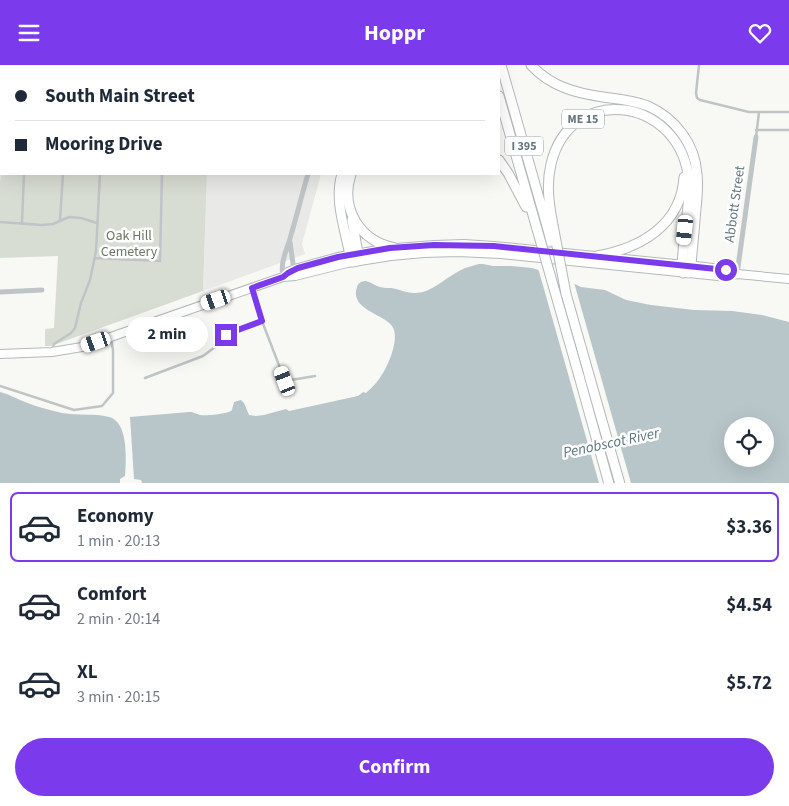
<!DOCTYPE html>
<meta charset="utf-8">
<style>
:root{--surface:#fff;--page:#f6f6f7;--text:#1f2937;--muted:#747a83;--line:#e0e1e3;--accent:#7c3aed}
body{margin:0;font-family:"Source Sans 3",sans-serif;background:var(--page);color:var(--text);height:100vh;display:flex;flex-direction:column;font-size:19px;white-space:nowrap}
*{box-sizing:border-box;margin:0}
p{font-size:16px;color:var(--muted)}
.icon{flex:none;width:28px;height:28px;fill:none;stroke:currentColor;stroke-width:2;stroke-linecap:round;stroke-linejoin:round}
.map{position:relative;height:418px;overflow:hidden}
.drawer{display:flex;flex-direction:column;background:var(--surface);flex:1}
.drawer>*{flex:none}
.hud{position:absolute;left:0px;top:0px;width:500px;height:110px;box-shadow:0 5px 20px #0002;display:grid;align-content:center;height:110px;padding:0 15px;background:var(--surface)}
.tools{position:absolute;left:724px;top:352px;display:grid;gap:10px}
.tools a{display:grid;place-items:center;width:50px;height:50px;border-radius:50%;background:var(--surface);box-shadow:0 5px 20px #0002;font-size:25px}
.end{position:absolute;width:22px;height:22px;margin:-11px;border:6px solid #7c3aed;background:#fff;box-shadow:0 0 0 2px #fff}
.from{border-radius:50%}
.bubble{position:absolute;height:35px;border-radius:18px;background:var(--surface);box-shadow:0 5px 20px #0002;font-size:16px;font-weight:700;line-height:35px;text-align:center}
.car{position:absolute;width:15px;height:30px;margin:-15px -8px;border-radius:6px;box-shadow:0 0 4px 1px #0007;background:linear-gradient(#fff 24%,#345 0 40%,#fff 0 76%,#345 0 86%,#fff 0)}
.hud b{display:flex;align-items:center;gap:18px;height:48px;font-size:19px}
.hud b+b{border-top:1px solid var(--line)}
.hud i{width:12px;height:12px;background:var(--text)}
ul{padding:9px 0 0;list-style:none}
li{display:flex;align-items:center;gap:15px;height:70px;margin:0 10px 8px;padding:0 5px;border:2px solid transparent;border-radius:8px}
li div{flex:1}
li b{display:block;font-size:19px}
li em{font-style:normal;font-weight:700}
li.active{border-color:var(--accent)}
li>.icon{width:45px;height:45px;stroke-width:1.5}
.button{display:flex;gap:10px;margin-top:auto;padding:10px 15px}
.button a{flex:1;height:58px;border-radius:30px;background:var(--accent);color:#fff;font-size:20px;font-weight:700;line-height:58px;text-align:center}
header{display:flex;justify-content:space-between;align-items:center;height:65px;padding:0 15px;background:var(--accent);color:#fff;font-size:22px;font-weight:700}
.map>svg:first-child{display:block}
</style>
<header><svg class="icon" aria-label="menu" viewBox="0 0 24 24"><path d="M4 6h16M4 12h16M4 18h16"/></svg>Hoppr<svg class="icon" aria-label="heart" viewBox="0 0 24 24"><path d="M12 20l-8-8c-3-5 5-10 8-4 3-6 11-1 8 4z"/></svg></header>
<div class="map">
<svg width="789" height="419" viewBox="0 0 789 419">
<rect width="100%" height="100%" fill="#f8f8f5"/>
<!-- built -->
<path fill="#e9e9e8" d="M196,0h153l-1,1h-152z
M207,109h114l-19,70 3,10 -102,37z"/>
<!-- green -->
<path fill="#d8ddd4" d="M1,98v11h206l-4,117 -152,55h-6v-17l9,-1 4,-72 -58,2v-76z"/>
<!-- water -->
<path fill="#b8c6c9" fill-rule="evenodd" d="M479,199h4l10,2h18l21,2 26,8 23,11 24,3 21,10 25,5 43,5 38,1 30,4 27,7v161h-648h1l-1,-3 -7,-1 -4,-62 59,-5c5,0 7,2 11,3 5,1 29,-1 32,-5 0,-1 2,-7 2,-8l7,-2 3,3 5,12 7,1 8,-1 22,-6 3,2 69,-15 5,-4 3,1c5,-5 10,-9 13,-14 8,-10 22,-41 13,-53 -8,-12 -43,-17 -35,-39 1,-4 5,-6 9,-6 5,1 9,5 14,6 4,1 7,1 11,1 8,1 15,5 23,5 17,1 32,-16 47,-23 5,-3 12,-4 18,-6zM732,361h33v33h-33z
M0,327c9,2 17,7 25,10 12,5 25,8 37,11 16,3 32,0 47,4 20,5 17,44 16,59l-5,3v4h-120z"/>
<!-- pier -->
<path fill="#f8f8f5" d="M538,203l20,5 15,6 58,204h-32z"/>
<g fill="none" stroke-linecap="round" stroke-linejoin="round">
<defs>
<path id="primary" d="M283,212l5,-5 10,-4 40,-11 46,-8 50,-4 30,-1 30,2 211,21 21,3 11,4 52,5
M0,289l52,-2 30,-5 201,-70 12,-1 52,-13 44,-7 33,-3 34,-1 43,2 217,22 8,1 11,-3"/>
<path id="highway" d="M490,0v1
M501,0l46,161
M531,0c19,21 44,28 72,32 15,2 30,3 45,9 27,12 47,38 49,68 2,15 -1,31 -2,46 -1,15 -3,30 -4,46l-3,7
M454,1l1,-1
M499,31l38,133
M499,95l9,13 18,34
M342,109c-8,26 3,55 8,81l3,7
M351,109c-11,34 8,67 44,74
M352,155l6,33 -1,8
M553,160c-4,-21 -7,-40 -2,-61 19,-80 124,-68 137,10 3,13 0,28 -1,42 -2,16 -4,32 -5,49l1,8
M597,191c44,-8 84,-31 87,-79
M566,229l54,190
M579,311l30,108"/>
</defs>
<!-- primary casing -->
<use href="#primary" stroke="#b3b9bc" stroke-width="10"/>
<!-- highway casing -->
<use href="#highway" stroke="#b3b8ba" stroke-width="11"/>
<!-- lane -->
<path stroke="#bfc5c7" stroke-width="2.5" d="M699,0l-3,28 1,5 3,2 49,12h40
M756,65h33
M756,72l3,-25
M60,155l3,-46
M0,157l42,3 11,-1 16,-7 12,1 16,5
M22,158l2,-49
M95,193l65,3 2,-87
M262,256l23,60 30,-5
M52,286l2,-7 17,-11 4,-5 6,-25 9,-23 6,-29 4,-77
M145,313l58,-22 12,-9 10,-11
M0,321l74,24 28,-4 11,-13v-43l-2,-12"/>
<!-- street -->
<path stroke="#bfc5c7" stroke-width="5" d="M336,1v-1
M0,91l1,-1
M290,177l4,29
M737,209l19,-137
M283,212c-3,-17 4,-26 8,-42 6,-20 11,-41 17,-61
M0,227l42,-2
M226,270l9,-4 27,-10 -10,-33"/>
<!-- primary -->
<use href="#primary" stroke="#fff" stroke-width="8"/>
<!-- highway -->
<use href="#highway" stroke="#fff" stroke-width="9"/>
<defs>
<path id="highway-bridge" d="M553,160l13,69
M547,161l4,15
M537,164l42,147"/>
</defs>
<!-- highway-bridge casing -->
<use href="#highway-bridge" stroke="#b3b8ba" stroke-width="11" stroke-linecap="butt"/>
<!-- highway-bridge -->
<use href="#highway-bridge" stroke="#fff" stroke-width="9"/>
</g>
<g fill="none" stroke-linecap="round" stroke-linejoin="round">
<!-- route -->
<path stroke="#7c3aed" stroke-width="6" d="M226,270l9,-4 27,-10 -10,-33 31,-11 5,-4 10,-5 40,-11 52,-9 44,-3 60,1 232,24"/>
</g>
<g text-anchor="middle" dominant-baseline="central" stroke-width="5" stroke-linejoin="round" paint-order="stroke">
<!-- shield labels -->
<g fill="#fff" stroke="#92a0a5" stroke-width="1">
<rect x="562" y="44.5" width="42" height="19" rx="4"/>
<rect x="505" y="71.5" width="38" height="19" rx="4"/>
</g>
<g font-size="12" font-weight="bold" fill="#64777f">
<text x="583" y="54">ME 15</text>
<text x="524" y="81">I 395</text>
</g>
<!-- street labels -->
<g font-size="14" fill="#64777f" stroke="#fff">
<text transform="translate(735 139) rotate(-82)">Abbott Street</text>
</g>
<!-- park labels -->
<g font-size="14" fill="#697862" stroke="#fff">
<text x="129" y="171">Oak Hill<tspan x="129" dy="16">Cemetery</tspan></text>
</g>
<!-- water labels -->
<g font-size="15" font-style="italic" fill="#5e767a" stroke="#fff">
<text transform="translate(611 378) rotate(-12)">Penobscot River</text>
</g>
</g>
</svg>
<div class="tools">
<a><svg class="icon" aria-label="locate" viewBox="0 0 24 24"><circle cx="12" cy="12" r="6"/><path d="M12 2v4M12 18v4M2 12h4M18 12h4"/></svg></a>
</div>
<i class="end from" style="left:726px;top:205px"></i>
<i class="end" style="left:226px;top:270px"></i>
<div class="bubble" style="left:126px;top:252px;width:82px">2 min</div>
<i class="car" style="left:685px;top:165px;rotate:186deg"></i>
<i class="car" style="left:216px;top:235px;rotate:251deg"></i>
<i class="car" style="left:96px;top:277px;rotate:251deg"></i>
<i class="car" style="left:285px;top:316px;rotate:339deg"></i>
<div class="hud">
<b><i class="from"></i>South Main Street</b>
<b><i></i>Mooring Drive</b>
</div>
</div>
<section class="drawer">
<ul>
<li class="active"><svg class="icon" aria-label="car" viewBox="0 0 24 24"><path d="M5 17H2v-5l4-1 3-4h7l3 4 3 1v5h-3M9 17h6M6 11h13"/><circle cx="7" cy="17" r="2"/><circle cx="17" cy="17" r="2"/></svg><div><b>Economy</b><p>1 min · 20:13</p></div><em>$3.36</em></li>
<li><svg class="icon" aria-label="car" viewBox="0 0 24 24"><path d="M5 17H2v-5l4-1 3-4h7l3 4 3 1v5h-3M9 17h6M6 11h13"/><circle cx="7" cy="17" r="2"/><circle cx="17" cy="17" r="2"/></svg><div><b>Comfort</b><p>2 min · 20:14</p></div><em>$4.54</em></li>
<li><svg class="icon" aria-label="car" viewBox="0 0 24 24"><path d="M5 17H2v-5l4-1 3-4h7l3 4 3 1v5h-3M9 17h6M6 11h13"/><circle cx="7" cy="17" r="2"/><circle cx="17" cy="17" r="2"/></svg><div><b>XL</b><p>3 min · 20:15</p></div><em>$5.72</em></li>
</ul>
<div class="button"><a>Confirm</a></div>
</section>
